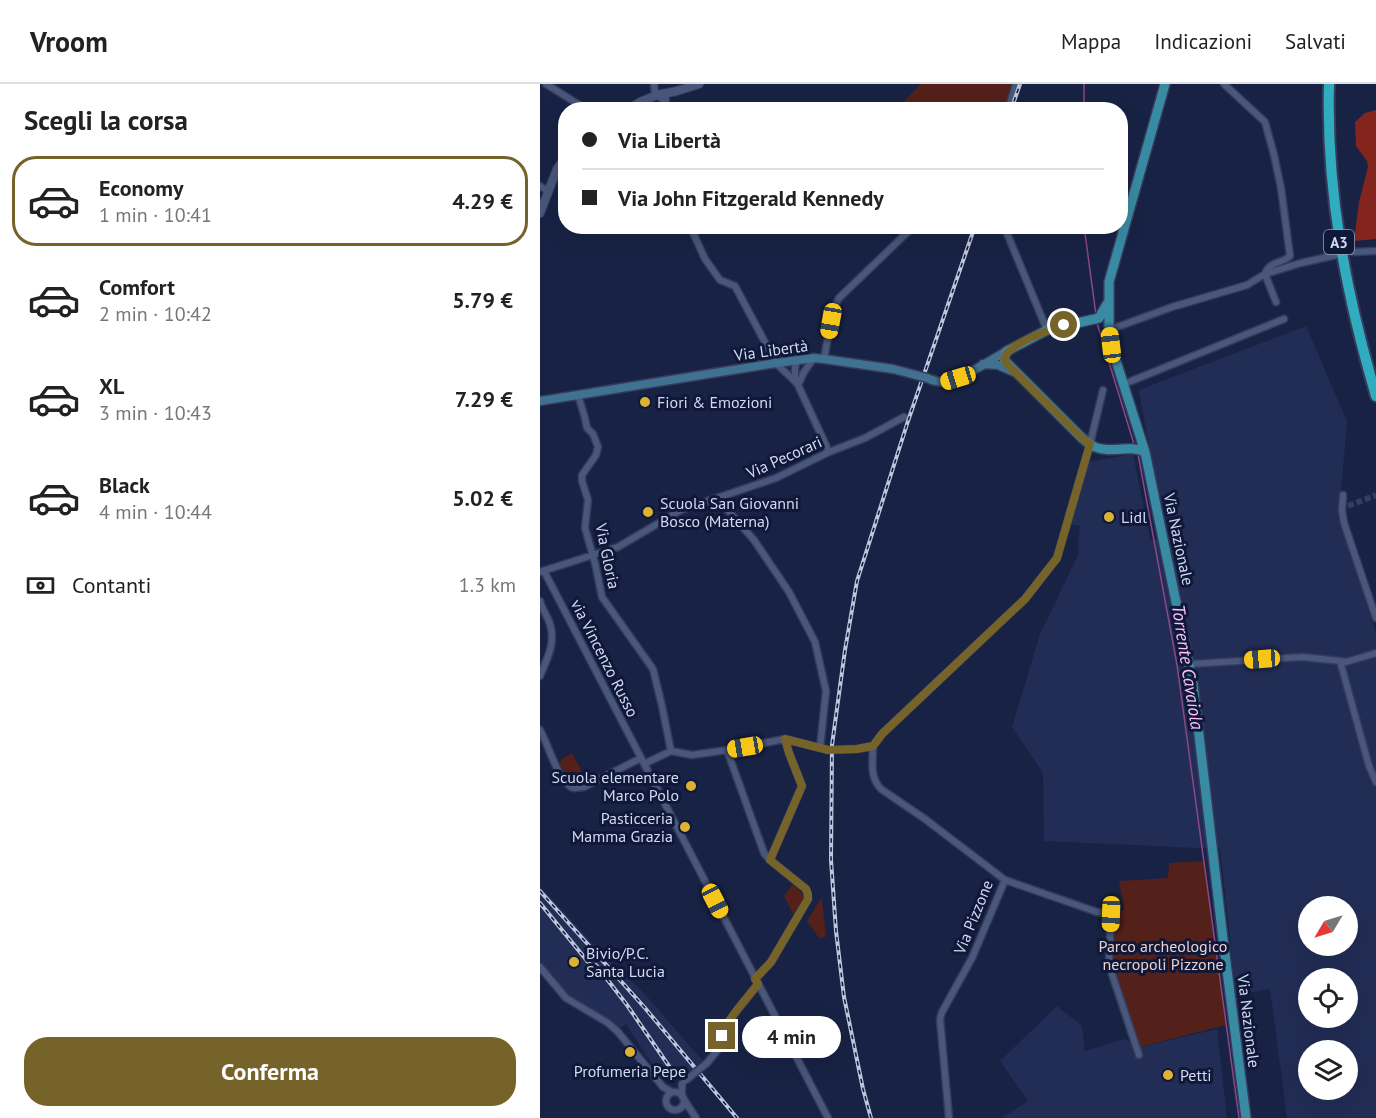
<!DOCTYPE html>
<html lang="it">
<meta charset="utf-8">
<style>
:root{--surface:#fff;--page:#f2f2f2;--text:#222;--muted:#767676;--line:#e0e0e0;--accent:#76632a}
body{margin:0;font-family:"PT Sans",sans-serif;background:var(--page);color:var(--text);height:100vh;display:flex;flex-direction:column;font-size:22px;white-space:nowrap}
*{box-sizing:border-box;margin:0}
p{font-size:20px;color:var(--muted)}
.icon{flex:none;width:33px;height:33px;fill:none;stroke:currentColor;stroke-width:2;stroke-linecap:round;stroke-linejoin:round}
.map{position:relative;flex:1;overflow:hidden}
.details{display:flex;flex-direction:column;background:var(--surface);width:540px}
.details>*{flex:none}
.hud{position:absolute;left:18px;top:18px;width:570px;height:132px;border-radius:24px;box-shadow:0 6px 24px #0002;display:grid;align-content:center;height:132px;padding:0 24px;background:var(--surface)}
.needle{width:39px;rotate:232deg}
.fabs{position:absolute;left:758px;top:812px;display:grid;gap:12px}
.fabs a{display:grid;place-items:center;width:60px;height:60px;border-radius:50%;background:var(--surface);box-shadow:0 6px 24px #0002;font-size:30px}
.end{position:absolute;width:27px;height:27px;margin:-14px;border:8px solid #76632a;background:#fff;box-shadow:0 0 0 3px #fff}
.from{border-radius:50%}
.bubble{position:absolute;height:42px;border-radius:21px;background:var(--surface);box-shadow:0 6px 24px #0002;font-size:20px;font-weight:700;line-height:42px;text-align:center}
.car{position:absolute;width:18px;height:36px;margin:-18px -9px;border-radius:8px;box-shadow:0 0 4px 2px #0007;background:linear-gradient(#f5c518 24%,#345 0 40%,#f5c518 0 76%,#345 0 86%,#f5c518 0)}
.hud b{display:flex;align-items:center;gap:21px;height:57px;font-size:22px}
.hud b+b{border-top:2px solid var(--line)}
.hud i{width:15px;height:15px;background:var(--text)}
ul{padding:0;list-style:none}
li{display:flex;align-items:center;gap:18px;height:90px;margin:0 12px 9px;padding:0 12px;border:3px solid transparent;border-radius:24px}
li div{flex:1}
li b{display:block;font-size:22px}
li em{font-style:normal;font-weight:700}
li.selected{border-color:var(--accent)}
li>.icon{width:54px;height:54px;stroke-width:1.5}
h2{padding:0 24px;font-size:27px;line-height:72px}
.pay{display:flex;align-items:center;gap:15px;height:66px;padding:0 24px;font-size:22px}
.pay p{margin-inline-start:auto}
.button{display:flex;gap:12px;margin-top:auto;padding:12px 24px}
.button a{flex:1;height:69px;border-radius:24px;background:var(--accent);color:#fff;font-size:24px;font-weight:700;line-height:69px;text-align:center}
header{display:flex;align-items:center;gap:36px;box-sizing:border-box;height:84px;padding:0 30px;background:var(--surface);border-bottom:2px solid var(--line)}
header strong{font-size:28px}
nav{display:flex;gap:33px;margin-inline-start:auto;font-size:21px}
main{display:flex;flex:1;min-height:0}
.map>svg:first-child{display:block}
</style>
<header>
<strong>Vroom</strong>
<nav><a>Mappa</a><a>Indicazioni</a><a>Salvati</a></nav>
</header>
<main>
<section class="details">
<h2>Scegli la corsa</h2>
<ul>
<li class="selected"><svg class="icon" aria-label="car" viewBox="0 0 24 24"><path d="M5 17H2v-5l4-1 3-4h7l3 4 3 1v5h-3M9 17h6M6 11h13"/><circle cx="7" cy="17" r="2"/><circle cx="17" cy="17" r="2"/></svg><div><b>Economy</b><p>1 min · 10:41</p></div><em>4.29 €</em></li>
<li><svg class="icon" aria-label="car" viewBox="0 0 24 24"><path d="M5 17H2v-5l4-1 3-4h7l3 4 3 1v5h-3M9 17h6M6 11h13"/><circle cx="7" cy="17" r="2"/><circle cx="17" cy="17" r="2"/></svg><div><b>Comfort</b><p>2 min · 10:42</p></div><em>5.79 €</em></li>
<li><svg class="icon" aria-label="car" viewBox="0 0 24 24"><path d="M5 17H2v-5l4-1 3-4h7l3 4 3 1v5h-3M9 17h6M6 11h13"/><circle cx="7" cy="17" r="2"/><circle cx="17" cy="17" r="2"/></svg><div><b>XL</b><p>3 min · 10:43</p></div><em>7.29 €</em></li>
<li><svg class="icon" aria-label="car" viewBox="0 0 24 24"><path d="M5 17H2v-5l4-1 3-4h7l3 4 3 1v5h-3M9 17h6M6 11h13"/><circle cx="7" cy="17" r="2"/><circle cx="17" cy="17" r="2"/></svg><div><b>Black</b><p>4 min · 10:44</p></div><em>5.02 €</em></li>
</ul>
<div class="pay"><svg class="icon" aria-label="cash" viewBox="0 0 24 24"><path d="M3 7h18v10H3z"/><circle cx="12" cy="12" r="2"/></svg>Contanti<p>1.3 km</p></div>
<div class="button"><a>Conferma</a></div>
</section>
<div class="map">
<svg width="836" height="1034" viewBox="0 0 836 1034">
<rect width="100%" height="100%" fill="#182244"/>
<!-- built -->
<path fill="#222d55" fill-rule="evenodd" d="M766,242l41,95 -8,96 37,117v484h-89l-17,-129 -35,6 -5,-58 -10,-88 -176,-8 -1,-68 -31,-46 28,-93 39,-81 -1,-9 2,-18 -10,-2 18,-62 45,-8 17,86 20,-4 -20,-84 -11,-62zM768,822h39v39h-39zM768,894h39v39h-39zM768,966h39v39h-39z
M0,802l67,73 38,35 57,66 -16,14 -5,-6 -19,11 -36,-55 -8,5 -11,-10 -37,-22 -30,-35z
M517,922l25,20 3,25 39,-12 17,8 76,-18 10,89h-225l26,-17 -28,-40z"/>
<!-- green -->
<path fill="#53201a" d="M381,0h90l2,1 -7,24 -111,1z
M32,669l15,28 -8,3 -11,-6 -7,-13 -3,-1 4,-5z
M664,777l22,164 -86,22 -31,-82 2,-51 13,-4 -5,-29 49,-3 1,-15z
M253,800c15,13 12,16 1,32l-10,-20z
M280,816h2l4,37 -7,1 -12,-17z"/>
<!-- forest -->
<path fill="#83251d" d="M836,26v129l-22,2 5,-39 9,-35 -1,-6 -11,-15 -1,-24 10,-9z"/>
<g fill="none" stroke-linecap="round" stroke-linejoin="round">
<!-- stream -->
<path stroke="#8c4689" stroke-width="1.5" d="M544,0v26
M544,142l12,89
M557,239l37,121
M598,370l39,211 62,453"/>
<!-- minor-tunnel -->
<path stroke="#343e5e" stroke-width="6" stroke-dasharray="6 3" stroke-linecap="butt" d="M808,422l28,-11"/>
<defs>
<path id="minor" d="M6,0l35,22 1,4
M114,0l1,11
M468,26l8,-26
M0,102l8,5
M150,142l15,33 15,21 15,6 41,77c7,8 16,14 22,22l31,67
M464,142l43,104
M813,168l23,-1
M736,218l-11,-28 36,-11 35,-8
M569,246l63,-23 75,-22 18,-11c4,-13 17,-10 25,-18l-9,-68 -7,-33 -9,-33 -41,-38
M284,275l9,-49 6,-12 75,-72
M255,296v-12l2,-8
M584,300l160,-65
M258,301l6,-13 10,-14
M38,311l7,23 2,10 6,6 5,13 -2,8 -14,20v6l6,19 -3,28 10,35 7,34 51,72 9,37 9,45
M803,411l-1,16 2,12 32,95
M177,414l37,42 35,52 26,50 11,49 -6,57
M4,487l284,547
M0,488l78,-25 63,-37 95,-32 53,-26 36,-14 39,-21
M0,517c2,8 7,14 10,23 6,19 -3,35 -10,52
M800,577l6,1 30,-9
M650,580l113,-7 37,4 29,105 7,16
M0,646c8,13 19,55 34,58 1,0 9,-1 10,-1l57,-29
M333,662c0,16 -4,30 8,43l44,30 80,61 -33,78 -30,54 -2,7 9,99
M187,666l37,103 6,7
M104,680l27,-13 21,4 35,-5 58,-11 43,11 29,-1 16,-3 9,-12 143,-135 32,-41 33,-114 13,-54
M465,796l92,32 14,2 -2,51 30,90
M0,883l26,31 42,25 10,9 45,55 9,5
M215,895l16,-17 37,-63 -2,-10 -36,-29 32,-74 -13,-33 -4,-14
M167,979l10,-12 8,-25 33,-42
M142,1000v12
M126 1017a9 9 0 1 1 18 0a9 9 0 1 1-18 0Z
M143,1014l13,20"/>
<path id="tertiary" d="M117,11l20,-4 22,-7
M91,26v-2l9,-6 17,-7 8,4v3l-6,8
M0,129l17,-44 9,-12"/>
<path id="secondary" d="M443,280l15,1 16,7
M387,294c6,3 12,4 19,4 15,-2 46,-23 61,-31
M0,317l236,-38 38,-5 10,1 69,10 23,6"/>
<path id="primary" d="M625,0l-56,198v48l2,15 34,107 48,232 30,255 23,179
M567,220l-8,14 -52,12 -40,21 -3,7 1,3 77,77c4,3 8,7 13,9 16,7 34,-3 50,5"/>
<path id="motorway" d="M789,0c-3,108 17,209 47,312"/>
</defs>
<!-- minor casing -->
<use href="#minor" stroke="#353b59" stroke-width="9"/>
<!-- tertiary casing -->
<use href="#tertiary" stroke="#353b59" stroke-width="10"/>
<!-- secondary casing -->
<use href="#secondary" stroke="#353b59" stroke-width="11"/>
<!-- primary casing -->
<use href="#primary" stroke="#353b59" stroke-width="12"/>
<!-- motorway casing -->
<use href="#motorway" stroke="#353b59" stroke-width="14"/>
<!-- minor -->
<use href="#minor" stroke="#49577d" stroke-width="6"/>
<!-- tertiary -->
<use href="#tertiary" stroke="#49577d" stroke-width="8"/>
<!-- secondary -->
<use href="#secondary" stroke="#417190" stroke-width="8"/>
<!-- primary -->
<use href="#primary" stroke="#398ba4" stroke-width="9"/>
<!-- motorway -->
<use href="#motorway" stroke="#2fadbe" stroke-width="10"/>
<defs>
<path id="rail" d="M471,26l9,-26
M0,807l105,117 92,110
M0,819l57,70
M56,881l31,40 46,67
M331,1034l-8,-29 -19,-92 -8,-66 -5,-71 1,-115 13,-95 12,-69 51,-160 67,-195"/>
</defs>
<!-- rail casing -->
<use href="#rail" stroke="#bec6de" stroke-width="4"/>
<!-- rail -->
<use href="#rail" stroke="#0f1839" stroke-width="1.5" stroke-dasharray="4.5" stroke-linecap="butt"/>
<defs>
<path id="minor-bridge" d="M145,997l22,-18"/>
<path id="secondary-bridge" d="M376,291l11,3"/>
</defs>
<!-- minor-bridge casing -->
<use href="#minor-bridge" stroke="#353b59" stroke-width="9" stroke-linecap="butt"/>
<!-- secondary-bridge casing -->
<use href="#secondary-bridge" stroke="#353b59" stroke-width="11" stroke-linecap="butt"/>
<!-- minor-bridge -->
<use href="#minor-bridge" stroke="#49577d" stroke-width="6"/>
<!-- secondary-bridge -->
<use href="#secondary-bridge" stroke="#417190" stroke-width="8"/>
</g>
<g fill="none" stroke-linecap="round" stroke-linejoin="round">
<!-- route -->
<path stroke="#76632a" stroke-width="8" d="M182,952c7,-20 23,-35 36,-52l-3,-5 16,-17 37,-63v-5l-2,-5 -36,-29 32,-74 -13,-33 -4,-14 43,11 29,-1 16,-3 9,-12 143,-135 32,-41 33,-114 -8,-6 -75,-74 -3,-6c5,-14 46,-29 60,-33"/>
</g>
<!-- markers -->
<g fill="#ddb233" stroke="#0f1839" stroke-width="2">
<circle cx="105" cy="318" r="6"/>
<circle cx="108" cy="428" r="6"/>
<circle cx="569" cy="433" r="6"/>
<circle cx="151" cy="702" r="6"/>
<circle cx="145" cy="743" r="6"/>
<circle cx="34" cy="878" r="6"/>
<circle cx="90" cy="968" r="6"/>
<circle cx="628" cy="991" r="6"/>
</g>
<g text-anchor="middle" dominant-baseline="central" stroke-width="6" stroke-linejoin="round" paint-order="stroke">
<!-- shield labels -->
<rect fill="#0f1839" stroke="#98a0ba" stroke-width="1.5" x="784" y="146" width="30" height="24" rx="4.5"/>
<g font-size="15" font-weight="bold" fill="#d2daf1">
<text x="799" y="158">A3</text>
</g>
<!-- street labels -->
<g font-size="16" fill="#d2daf1" stroke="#0f1839">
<text transform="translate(231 266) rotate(-8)">Via Libertà</text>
<text transform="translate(244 373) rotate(-24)">Via Pecorari</text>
<text transform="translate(639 455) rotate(78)">Via Nazionale</text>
<text transform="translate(68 472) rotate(78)">Via Gloria</text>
<text transform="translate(65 574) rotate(63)">via Vincenzo Russo</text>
<text transform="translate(433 833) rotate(-68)">Via Pizzone</text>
<text transform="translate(709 937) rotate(83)">Via Nazionale</text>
</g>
<!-- poi labels -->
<g font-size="16" fill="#d2daf1" stroke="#0f1839" text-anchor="start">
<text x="117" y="318">Fiori &amp; Emozioni</text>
<text x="120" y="419">Scuola San Giovanni<tspan x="120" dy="18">Bosco (Materna)</tspan></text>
<text x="581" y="433">Lidl</text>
<text x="139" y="693" text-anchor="end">Scuola elementare<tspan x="139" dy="18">Marco Polo</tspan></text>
<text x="133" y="734" text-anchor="end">Pasticceria<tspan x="133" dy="18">Mamma Grazia</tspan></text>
<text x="46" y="869">Bivio/P.C.<tspan x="46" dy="18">Santa Lucia</tspan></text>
<text x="90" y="987" text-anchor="middle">Profumeria Pepe</text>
<text x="640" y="991">Petti</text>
</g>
<!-- park labels -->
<g font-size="16" fill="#ecd0cc" stroke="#0f1839">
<text x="623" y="862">Parco archeologico<tspan x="623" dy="18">necropoli Pizzone</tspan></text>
</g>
<!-- water labels -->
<g font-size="18" font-style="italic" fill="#fcc2f8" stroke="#0f1839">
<text transform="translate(648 583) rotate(81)">Torrente Cavaiola</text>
</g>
</g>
</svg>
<div class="fabs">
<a><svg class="needle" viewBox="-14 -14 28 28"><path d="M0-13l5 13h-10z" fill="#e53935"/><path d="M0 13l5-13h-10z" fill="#767676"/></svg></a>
<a><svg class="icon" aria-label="locate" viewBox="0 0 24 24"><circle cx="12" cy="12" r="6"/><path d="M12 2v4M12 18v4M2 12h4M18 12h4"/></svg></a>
<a><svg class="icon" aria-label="layers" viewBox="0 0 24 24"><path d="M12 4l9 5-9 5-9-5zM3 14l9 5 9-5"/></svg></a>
</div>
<i class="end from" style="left:524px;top:241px"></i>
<i class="end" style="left:182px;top:952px"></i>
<div class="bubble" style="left:202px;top:932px;width:99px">4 min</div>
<i class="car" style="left:291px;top:237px;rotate:190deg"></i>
<i class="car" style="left:571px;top:261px;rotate:353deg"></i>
<i class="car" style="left:418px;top:294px;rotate:253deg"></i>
<i class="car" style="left:722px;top:575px;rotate:266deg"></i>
<i class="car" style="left:205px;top:663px;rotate:260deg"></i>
<i class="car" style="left:175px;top:817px;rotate:153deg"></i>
<i class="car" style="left:571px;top:830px;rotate:182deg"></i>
<div class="hud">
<b><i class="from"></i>Via Libertà</b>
<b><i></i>Via John Fitzgerald Kennedy</b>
</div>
</div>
</main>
